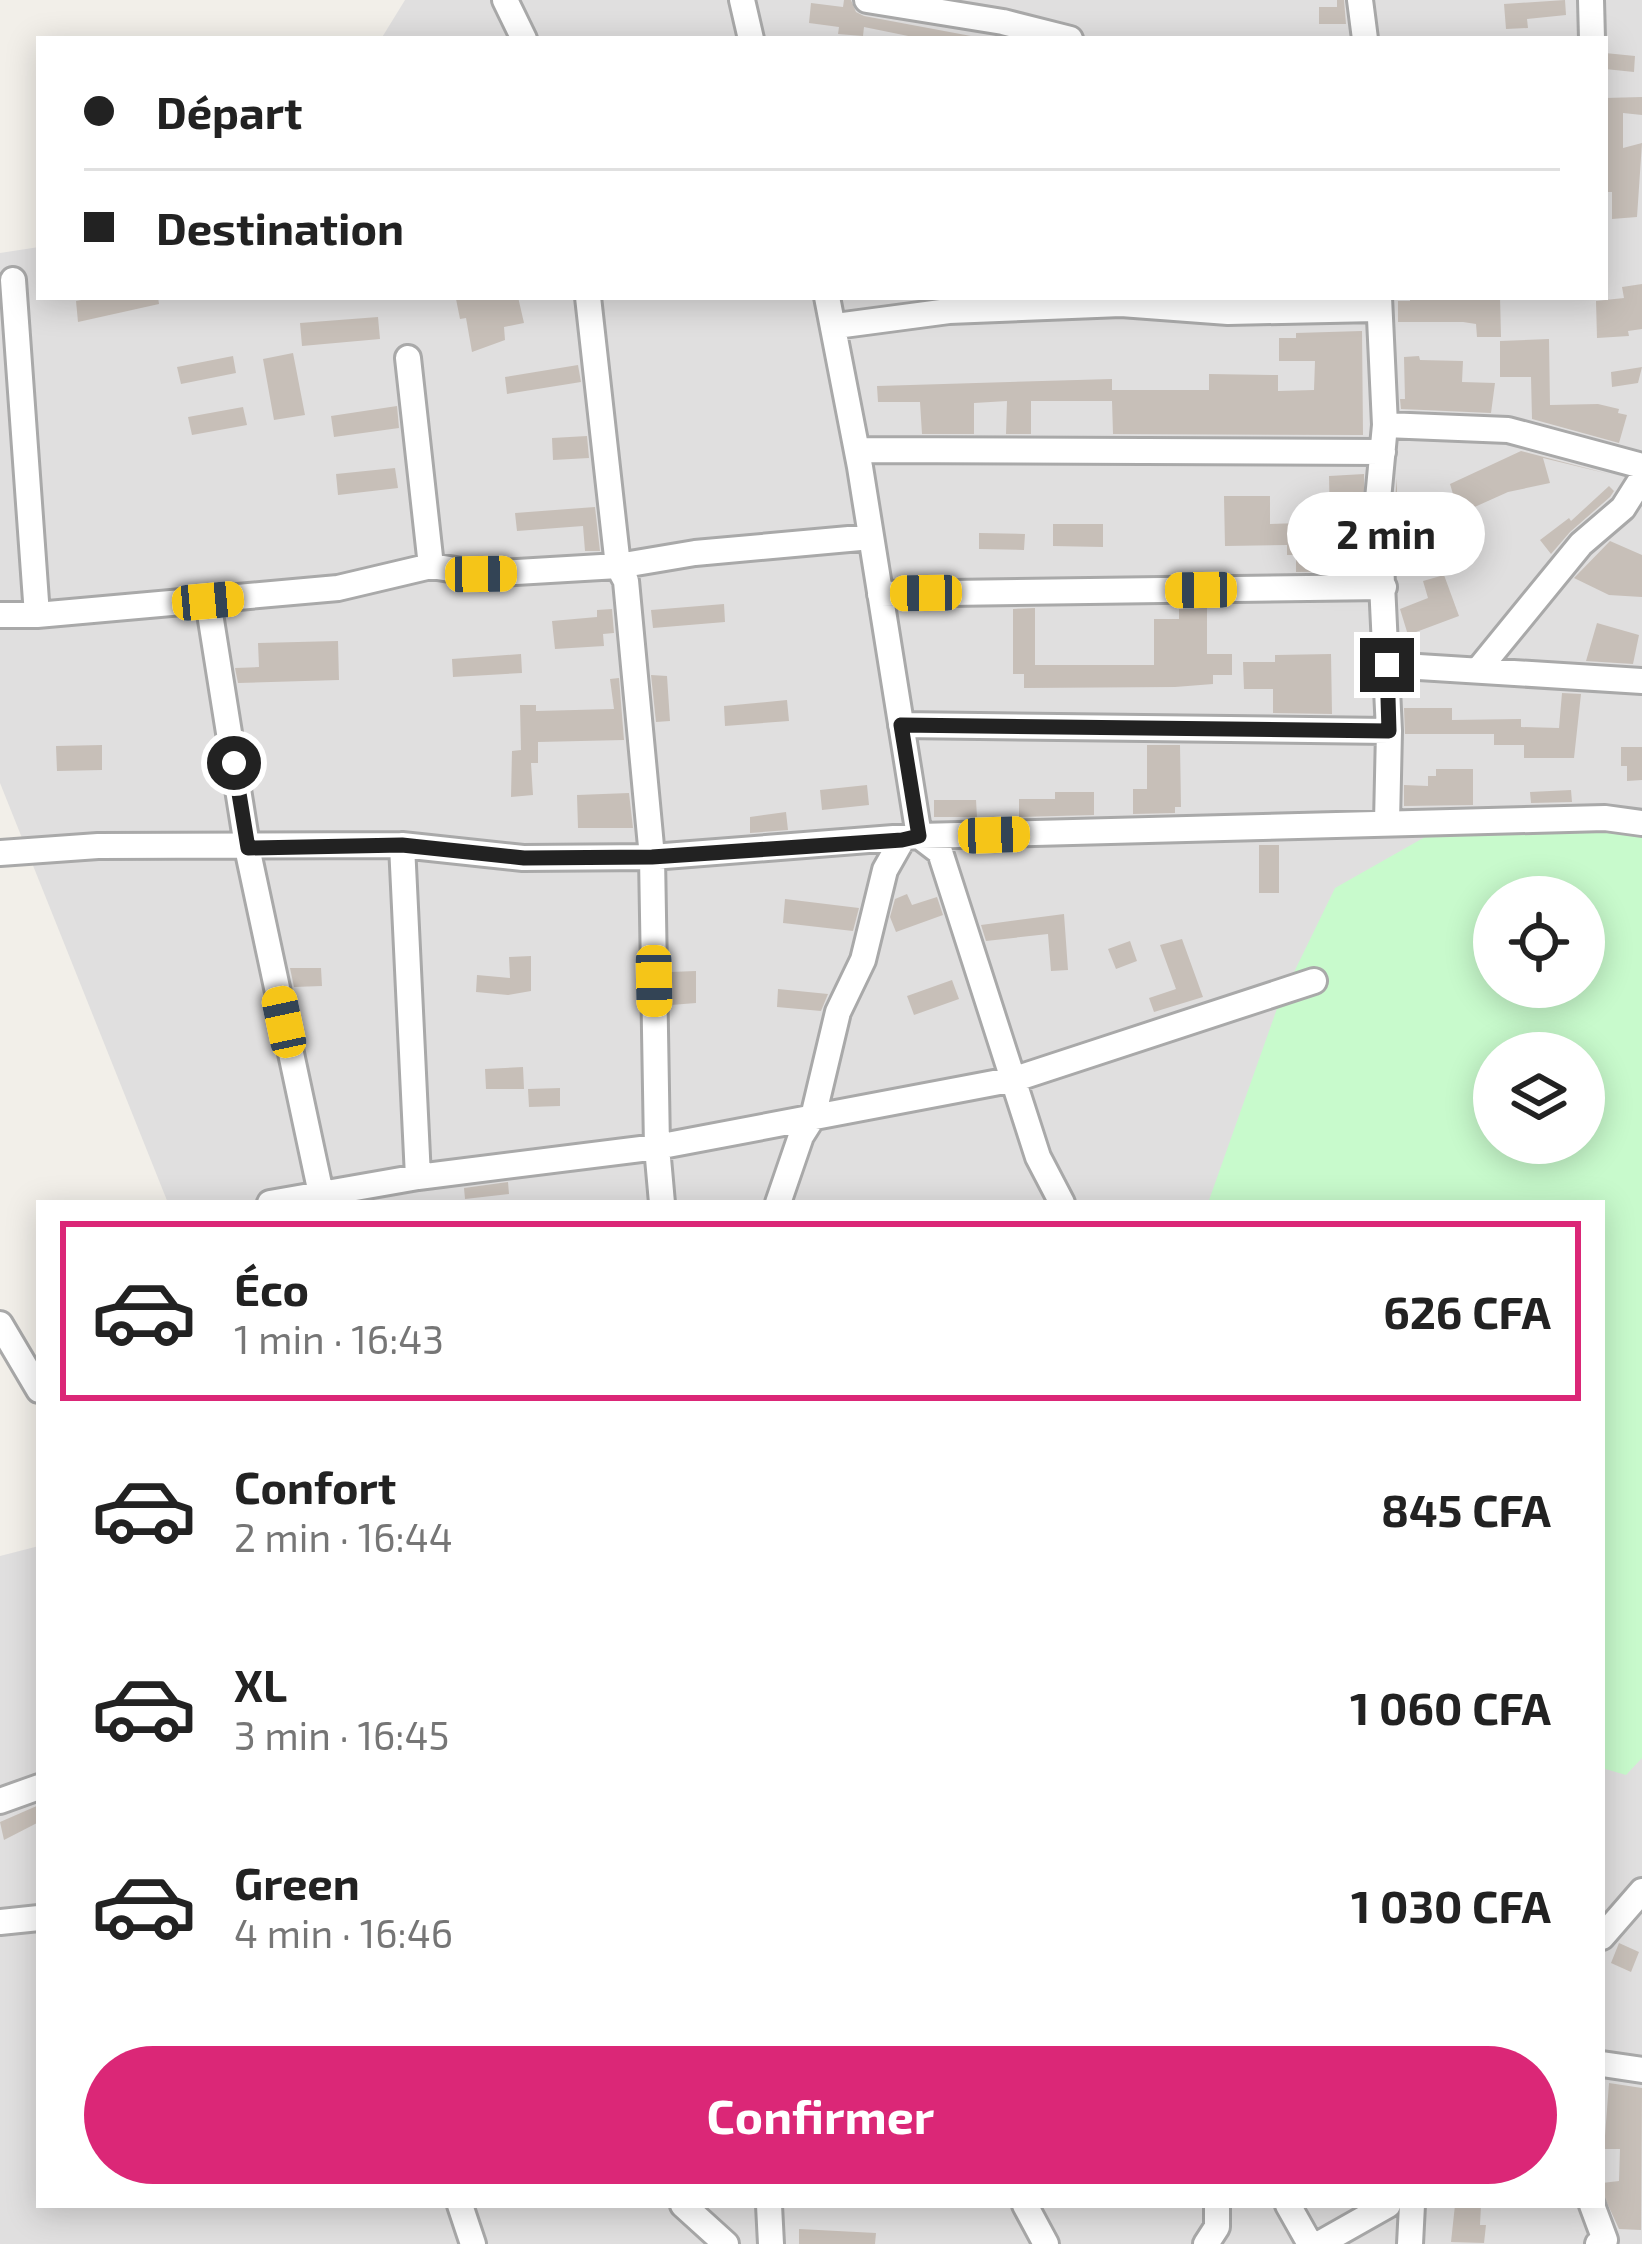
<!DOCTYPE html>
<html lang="fr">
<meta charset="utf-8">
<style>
:root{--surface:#fff;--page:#f6f6f6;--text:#222;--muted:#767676;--line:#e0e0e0;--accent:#db2777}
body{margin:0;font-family:"Exo 2",sans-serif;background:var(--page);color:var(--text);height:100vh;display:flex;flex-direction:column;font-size:45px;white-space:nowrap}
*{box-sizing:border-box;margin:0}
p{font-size:39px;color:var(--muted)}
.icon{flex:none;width:66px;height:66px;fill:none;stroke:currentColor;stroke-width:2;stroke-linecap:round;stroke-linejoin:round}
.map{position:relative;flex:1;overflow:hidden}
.side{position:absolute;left:36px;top:1200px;width:1569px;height:1008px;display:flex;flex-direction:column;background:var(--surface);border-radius:0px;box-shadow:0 6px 30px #0003}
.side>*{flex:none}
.banner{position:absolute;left:36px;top:36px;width:1572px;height:264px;border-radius:0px;box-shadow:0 6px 30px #0003;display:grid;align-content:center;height:264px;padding:0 48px;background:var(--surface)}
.tools{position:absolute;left:1473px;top:876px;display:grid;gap:24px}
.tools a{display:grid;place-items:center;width:132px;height:132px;border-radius:50%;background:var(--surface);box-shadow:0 6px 30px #0003;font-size:60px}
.end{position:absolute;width:54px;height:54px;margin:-27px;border:15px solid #222;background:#fff;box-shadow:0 0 0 6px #fff}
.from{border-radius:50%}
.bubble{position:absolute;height:84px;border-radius:42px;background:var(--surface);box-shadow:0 6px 30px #0003;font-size:39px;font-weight:700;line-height:84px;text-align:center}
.car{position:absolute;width:36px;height:72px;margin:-36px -18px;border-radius:15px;box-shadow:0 0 9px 3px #0007;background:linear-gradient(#f5c518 24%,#345 0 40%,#f5c518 0 76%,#345 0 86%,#f5c518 0)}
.banner b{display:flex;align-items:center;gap:42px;height:114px;font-size:45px}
.banner b+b{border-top:3px solid var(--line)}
.banner i{width:30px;height:30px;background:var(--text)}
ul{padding:21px 0 0;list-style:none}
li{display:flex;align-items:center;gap:36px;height:180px;margin:0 24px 18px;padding:0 24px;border:6px solid transparent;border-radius:0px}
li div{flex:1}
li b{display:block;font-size:45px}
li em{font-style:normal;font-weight:700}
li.active{border-color:var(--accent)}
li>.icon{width:108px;height:108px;stroke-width:1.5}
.cta{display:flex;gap:24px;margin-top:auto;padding:24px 48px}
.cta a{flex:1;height:138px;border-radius:72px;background:var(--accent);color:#fff;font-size:48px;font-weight:700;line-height:138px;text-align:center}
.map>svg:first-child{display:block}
</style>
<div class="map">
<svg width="1642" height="2244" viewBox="0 0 1642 2244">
<rect width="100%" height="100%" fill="#f2efe9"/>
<!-- residential -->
<path fill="#e0dfdf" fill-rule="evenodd" d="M405,0h1237v2244h-1642v-688l39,-10v659h1563v-1002h-1434l-168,-420v-530l39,-6v50h1566v-258h-1224zM1494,897h90v90h-90zM1494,1053h90v90h-90z"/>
<!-- park -->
<path fill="#c8facc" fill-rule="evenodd" d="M1554,827l88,7v924l-16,17 -24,-7v-565h-394l71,-200 56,-115 90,-51zM1494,897h90v90h-90zM1494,1053h90v90h-90z"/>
<!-- building -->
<path fill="#c7bfb8" d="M844,0h7l5,12 8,4 123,23h-64l-59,-12 -1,9 -25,-2 1,-7 -30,-4 2,-20 32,4z
M1337,0h7l2,24h-27v-17h18z
M1565,0l1,15 -39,4 1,9 -22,1 -2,-25z
M1605,53l30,3 -1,16 -29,-3z
M1642,97v18l-19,-2v35l19,-5 -5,74 -25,2v-27h-7v-94z
M1642,284v45l-14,2 1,5 -32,2 -1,-37 28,-3 -2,-11z
M97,297h61l1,7 -81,18 -2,-21z
M470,297h48l6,26 -20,4 1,13 -33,12 -6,-34 -6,1 -4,-20z
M1410,297h90l1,40h-24l-1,-13 -13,-2h-65v-21h12z
M378,317l2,22 -78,7 -2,-23z
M1362,331l1,104 -250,-1 -1,-33h-81v33h-25l1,-33 -33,2v31h-52l-2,-32h-42l-1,-16 235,-7v11h97v-16l69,1v16l36,-1 1,-29h-36v-23h17v-5z
M1549,339l1,66 48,-1 21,5 -1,4 9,2 -8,28 -87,-24 -1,-42h-31v-36z
M293,353l12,62 -31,5 -11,-61z
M233,356l3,17 -55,11 -4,-17z
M1419,356l1,4 43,1 -1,21 33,1 -4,30 -90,-4 -1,-10h5l-1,-42z
M578,365l3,17 -74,12 -2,-17z
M1642,367l-4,16 -26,4 -1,-15z
M397,406l2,22 -65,9 -3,-21z
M243,407l4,18 -55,10 -4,-18z
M587,436l2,22 -36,2 -1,-22z
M1521,451l88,23 -66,-16 7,25 -42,9 -49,22 -9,-30z
M395,468l3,20 -60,7 -2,-21z
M1364,474l1,97 -69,1v-17h-9v-10l-62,1 -1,-50h46v28l60,-2 -1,-46z
M1397,478v43l15,-5 7,21 -22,7 -2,-45z
M1609,486l5,5 -4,6 -40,35 -19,22 -11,-14 29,-22 2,3z
M595,507l5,44h-15l-2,-25 -66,5 -2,-18z
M1053,524h50v23l-50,-1z
M1462,527l8,28 -32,13 -12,-30z
M979,533l46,1 -1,16 -45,-1z
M1610,541l32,14v42l-33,-2 -35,-17z
M1444,575l15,41 -51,19 -8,-26 28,-11 -5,-17z
M724,604l1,18 -72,6 -2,-18z
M1035,608v57h119v-46h25v-10l28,-1v46h25v21h-19v9l-38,3 -151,1v-14h-11v-65z
M612,609l2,24 -11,1 1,12 -49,3 -3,-28 45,-4v-7z
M1597,623l42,12 -6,29 -47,-3z
M338,641l1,39 -101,3 -3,-15 24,-1 -1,-24z
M521,654l1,19 -69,4 -1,-18z
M1331,654l1,60 -59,-1v-24h-29l-1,-27h32v-7z
M651,675l16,1 3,45 -14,1z
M619,678l5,62 -86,2v21h-7l2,32 -22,2 1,-46 9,-1 -1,-45h16v6l78,-2 -4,-30z
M1562,693l19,1 -7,64h-50v-13h-30v-11h-89l-1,-26h48v12l69,-1v8l38,1z
M787,700l2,21 -64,5 -1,-20z
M102,745v25l-45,1 -1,-25z
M1147,745h33l1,62h-6v6l-42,1v-25h14z
M1621,747h21v33l-15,1v-15h-6z
M1436,769h37v36l-69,1v-21l24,1v-10h8z
M867,785l2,20 -47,5 -2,-20z
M1571,790l1,12 -41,1 -1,-11z
M1055,792h39v23l-75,2v-18h36z
M629,793l4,35h-55l-1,-33z
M934,800h42l1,17h-43z
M786,812l2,18 -38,3v-16z
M1259,845h20v48h-20z
M907,894l5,11 25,-8 6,18 -47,17 -6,-15 5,-18z
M785,899l74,9 -6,23 -70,-8z
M1064,914l4,56 -17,1 -3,-37 -62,7 -5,-16z
M1182,939l21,58 -49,15 -5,-14 27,-9 -16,-44z
M1130,941l7,20 -21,8 -8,-20z
M531,956v35l-23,4 -32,-3 1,-17 33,3 -1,-21z
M290,968h31l1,18 -28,1z
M696,971v32l-25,2 -1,-33z
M952,980l7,19 -45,16 -7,-19z
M778,989l50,5 -7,17 -44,-4z
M523,1067l1,22h-38l-1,-20z
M560,1088v18l-31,1 -1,-18z
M508,1182l1,12 -44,5 -1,-11z
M39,1805v17l-35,18 -4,-18z
M1619,1943l20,9 -8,20 -20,-9z
M1609,2083l33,5 -1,142 -22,-1 -17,-37v-9l17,-2 1,-32h-16z
M1455,2205h26l-1,20h6l-2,18 -33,-1z
M799,2229l77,4 -1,11h-76z"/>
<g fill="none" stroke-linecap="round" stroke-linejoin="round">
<defs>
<path id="minor" d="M505,0l19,39
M742,0l9,39
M867,0l136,22 67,17
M1360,0l5,39
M1591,0l1,39
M13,280l24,335
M588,297l30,269 8,15 26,276 5,290 5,56
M827,297l33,170 59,369 21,16 98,305 24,46
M1379,297l6,128 -7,74 11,232 -2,91
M836,326l113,-15 172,-7 107,8 149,-3
M408,358l23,208
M1385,425l123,5 134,36
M857,450l526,2
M880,594l504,-7
M208,601l40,251 75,351
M0,615h37l301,-27 93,-22 50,8 137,-8 77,-13 176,-16
M1387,665l255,16
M1478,670l103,-126 42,-36 19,-30
M901,725l488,6
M402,845l16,332
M0,853l98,-7 304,-1 121,13 129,-1 267,-21 686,-18 37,5
M270,1203l148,-26 239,-30 358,-68 299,-98
M778,1203l23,-67 12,-19 25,-105 25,-52 22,-90 17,-30
M0,1324l39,66
M0,1801l39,-14
M0,1922l39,-4
M1602,1937l40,-46
M1602,2064l40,6
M460,2205l13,39
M683,2205l43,39
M769,2205l2,39
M1025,2205l21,39
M1288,2205l22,39
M1592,2205l13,35 -7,4
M1206,2244l11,-17v-22
M1319,2244l69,-39
M1410,2244l2,-39"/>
</defs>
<!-- minor casing -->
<use href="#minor" stroke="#a9a9a9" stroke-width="30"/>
<!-- minor -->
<use href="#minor" stroke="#fff" stroke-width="24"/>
</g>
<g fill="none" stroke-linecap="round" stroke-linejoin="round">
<!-- route -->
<path stroke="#222" stroke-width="15" d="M234,763l14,85 154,-3 122,13 128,-1 250,-17 17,-4 -18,-111 488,6 -2,-66"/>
</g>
</svg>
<div class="tools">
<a><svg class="icon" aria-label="locate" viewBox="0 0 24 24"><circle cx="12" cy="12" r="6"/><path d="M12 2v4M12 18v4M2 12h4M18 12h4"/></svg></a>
<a><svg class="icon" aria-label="layers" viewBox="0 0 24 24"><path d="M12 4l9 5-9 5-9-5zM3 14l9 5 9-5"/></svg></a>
</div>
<i class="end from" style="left:234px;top:763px"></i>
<i class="end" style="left:1387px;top:665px"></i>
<div class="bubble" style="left:1287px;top:492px;width:198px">2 min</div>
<i class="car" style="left:481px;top:574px;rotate:89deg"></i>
<i class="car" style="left:1201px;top:590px;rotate:269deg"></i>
<i class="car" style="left:926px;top:593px;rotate:269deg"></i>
<i class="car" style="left:208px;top:601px;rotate:85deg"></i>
<i class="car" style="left:994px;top:835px;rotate:88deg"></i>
<i class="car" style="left:654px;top:981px;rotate:179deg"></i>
<i class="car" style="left:284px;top:1022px;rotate:348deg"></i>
<div class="banner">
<b><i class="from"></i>Départ</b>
<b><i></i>Destination</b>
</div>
<section class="side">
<ul>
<li class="active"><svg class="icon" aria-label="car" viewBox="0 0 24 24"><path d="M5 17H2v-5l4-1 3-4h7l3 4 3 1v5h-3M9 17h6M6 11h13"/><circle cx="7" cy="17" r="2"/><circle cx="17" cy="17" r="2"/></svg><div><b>Éco</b><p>1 min · 16:43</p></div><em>626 CFA</em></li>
<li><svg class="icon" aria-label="car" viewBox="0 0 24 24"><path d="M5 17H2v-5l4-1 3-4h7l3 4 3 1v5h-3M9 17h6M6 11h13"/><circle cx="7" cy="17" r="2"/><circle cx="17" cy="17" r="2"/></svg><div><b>Confort</b><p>2 min · 16:44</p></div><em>845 CFA</em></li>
<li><svg class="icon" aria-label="car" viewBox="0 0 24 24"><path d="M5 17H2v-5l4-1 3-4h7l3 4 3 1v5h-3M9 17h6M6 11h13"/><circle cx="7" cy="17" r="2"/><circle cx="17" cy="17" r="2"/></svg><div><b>XL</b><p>3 min · 16:45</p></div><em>1 060 CFA</em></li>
<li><svg class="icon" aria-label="car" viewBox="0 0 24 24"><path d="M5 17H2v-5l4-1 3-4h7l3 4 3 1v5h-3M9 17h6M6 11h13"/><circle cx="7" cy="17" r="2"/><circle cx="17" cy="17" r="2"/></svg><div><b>Green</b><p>4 min · 16:46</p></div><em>1 030 CFA</em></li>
</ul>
<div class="cta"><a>Confirmer</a></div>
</section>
</div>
